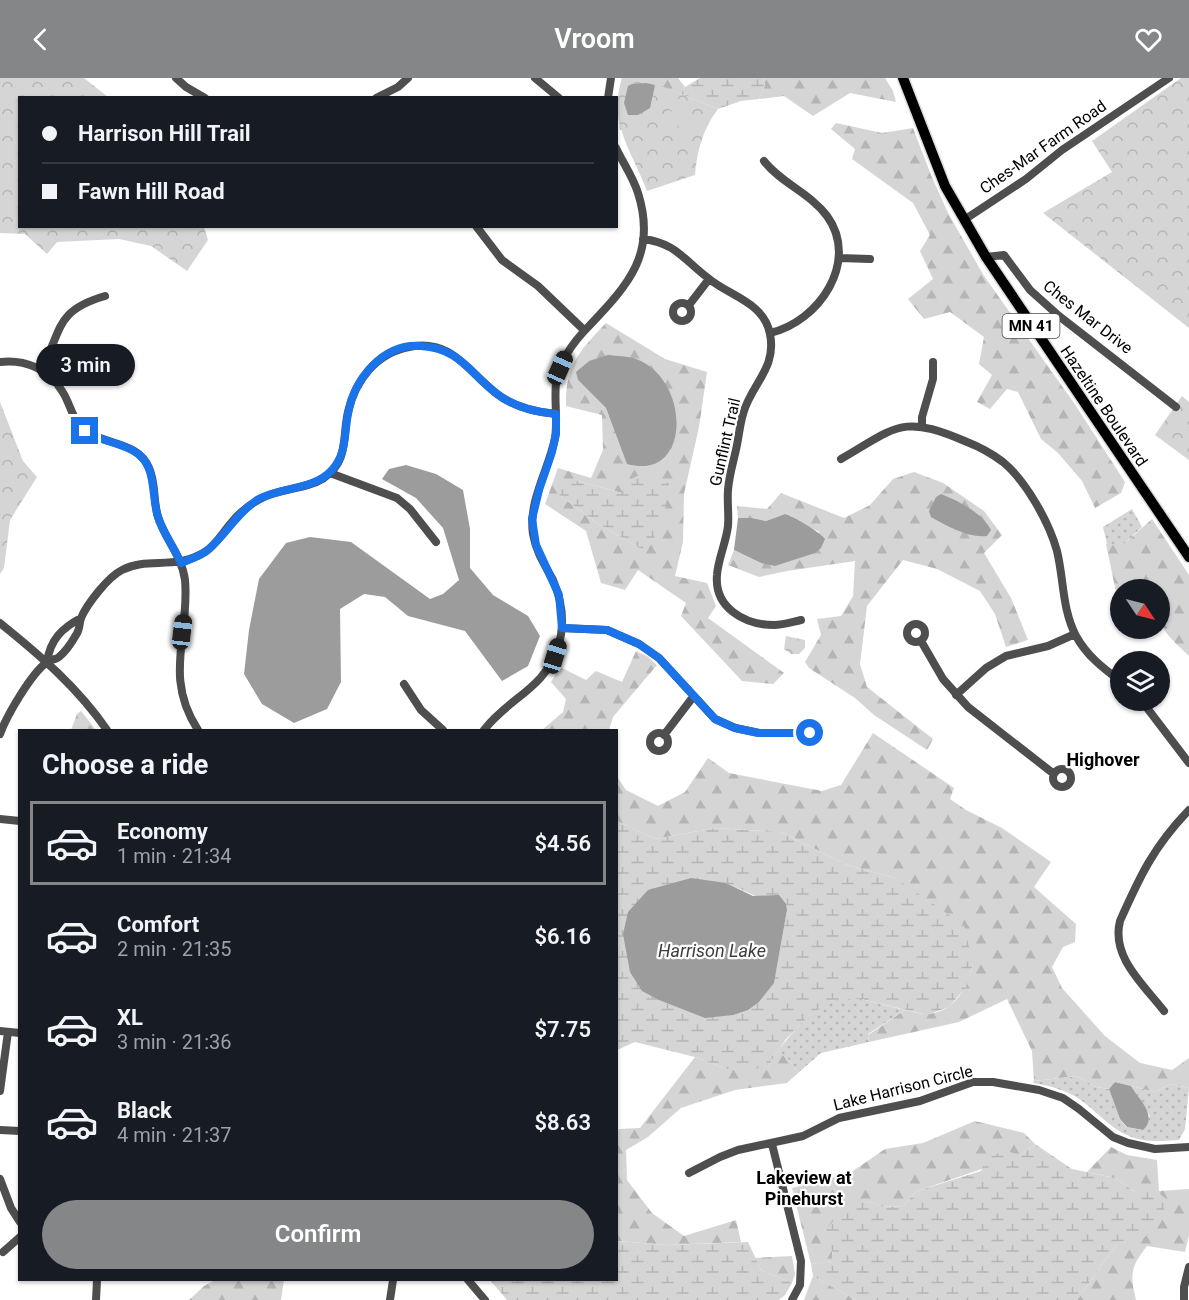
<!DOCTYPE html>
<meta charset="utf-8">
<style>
:root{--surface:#171b24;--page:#20242c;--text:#f1f3f6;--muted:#9ea1a6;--line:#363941;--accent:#858687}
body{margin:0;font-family:Roboto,sans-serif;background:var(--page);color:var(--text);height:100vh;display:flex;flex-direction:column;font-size:22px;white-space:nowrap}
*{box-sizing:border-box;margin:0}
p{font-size:20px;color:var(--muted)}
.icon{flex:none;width:33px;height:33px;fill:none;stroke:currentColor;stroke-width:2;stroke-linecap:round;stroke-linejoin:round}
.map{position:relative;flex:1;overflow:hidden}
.sheet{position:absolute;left:18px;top:651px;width:600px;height:552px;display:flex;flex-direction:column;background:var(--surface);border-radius:0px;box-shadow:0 2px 4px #0004}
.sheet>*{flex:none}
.guide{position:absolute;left:18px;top:18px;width:600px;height:132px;border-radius:0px;box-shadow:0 2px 4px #0004;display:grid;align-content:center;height:132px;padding:0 24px;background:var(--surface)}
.needle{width:39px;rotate:125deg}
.controls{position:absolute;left:1110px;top:501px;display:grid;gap:12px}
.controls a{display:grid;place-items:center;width:60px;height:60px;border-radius:50%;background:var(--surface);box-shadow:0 2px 4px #0004;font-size:30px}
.end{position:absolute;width:27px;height:27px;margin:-14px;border:8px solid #1a73e8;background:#fff;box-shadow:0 0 0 3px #fff}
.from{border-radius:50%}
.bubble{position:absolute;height:42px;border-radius:21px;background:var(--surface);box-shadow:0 2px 4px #0004;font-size:20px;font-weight:600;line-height:42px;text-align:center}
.car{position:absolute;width:18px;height:36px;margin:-18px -9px;border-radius:8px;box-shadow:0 0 4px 2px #0007;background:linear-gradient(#222 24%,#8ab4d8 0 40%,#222 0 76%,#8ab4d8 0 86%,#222 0)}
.guide b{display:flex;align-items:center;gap:21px;height:57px;font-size:22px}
.guide b+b{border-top:2px solid var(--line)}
.guide i{width:15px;height:15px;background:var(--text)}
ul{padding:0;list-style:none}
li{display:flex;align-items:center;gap:18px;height:84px;margin:0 12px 9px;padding:0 12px;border:3px solid transparent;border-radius:0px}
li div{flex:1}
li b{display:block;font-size:22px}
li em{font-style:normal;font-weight:600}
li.current{border-color:var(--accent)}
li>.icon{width:54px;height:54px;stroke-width:1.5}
h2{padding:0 24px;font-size:27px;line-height:72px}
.primary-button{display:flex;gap:12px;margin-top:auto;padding:12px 24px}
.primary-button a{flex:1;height:69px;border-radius:36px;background:var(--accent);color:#fff;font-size:24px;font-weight:600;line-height:69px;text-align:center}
header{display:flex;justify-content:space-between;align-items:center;height:78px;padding:0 24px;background:var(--accent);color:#fff;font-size:27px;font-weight:600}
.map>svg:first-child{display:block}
</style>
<header><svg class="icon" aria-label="back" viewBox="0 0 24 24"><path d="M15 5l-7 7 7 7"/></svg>Vroom<svg class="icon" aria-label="heart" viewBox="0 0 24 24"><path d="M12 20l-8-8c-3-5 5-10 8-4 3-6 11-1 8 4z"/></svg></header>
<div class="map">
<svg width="1189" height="1222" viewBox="0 0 1189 1222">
<defs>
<pattern id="grass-dots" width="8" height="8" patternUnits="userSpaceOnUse" patternTransform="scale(1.5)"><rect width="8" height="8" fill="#d5d5d5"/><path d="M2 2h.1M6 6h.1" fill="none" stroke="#b5b5b5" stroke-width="1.8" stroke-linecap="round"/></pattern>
<pattern id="forest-firs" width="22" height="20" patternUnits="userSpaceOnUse" patternTransform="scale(1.5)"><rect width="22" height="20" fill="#d5d5d5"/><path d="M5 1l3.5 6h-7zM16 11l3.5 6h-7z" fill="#b5b5b5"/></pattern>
<pattern id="wetland-marsh" width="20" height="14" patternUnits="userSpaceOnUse" patternTransform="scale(1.5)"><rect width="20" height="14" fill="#d5d5d5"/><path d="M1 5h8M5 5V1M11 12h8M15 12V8" fill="none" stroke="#b5b5b5"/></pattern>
<pattern id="park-crowns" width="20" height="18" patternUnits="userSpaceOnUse" patternTransform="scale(1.5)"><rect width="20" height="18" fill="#d5d5d5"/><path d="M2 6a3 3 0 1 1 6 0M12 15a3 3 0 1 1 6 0" fill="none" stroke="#b5b5b5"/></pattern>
</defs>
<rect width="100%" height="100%" fill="#fff"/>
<!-- grass -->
<path fill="url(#grass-dots)" d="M1132,431l10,18 -18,17h-17l-4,-17z
M861,921l44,11 -37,24 1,8 -48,11 -23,20 -9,-13 -11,-9c11,-15 36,-45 55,-51 8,-3 20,-1 28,-1z
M1077,998l19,11 13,2 11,30 6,8 16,3 8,-14 -19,-30 24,6 16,-8 18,4 -4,41 -6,11c-17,1 -34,3 -50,-4 -19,-8 -32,-24 -48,-36 -15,-10 -30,-14 -48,-17l1,-2z"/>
<!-- forest -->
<path fill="url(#forest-firs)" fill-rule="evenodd" d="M622,0h56l7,9 -4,7 -13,-5 -26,38 -22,3c-3,-17 -3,-35 2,-52z
M763,0h122l8,13 3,11 -46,-9 -37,23 -29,-20 -25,3 6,-14z
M836,45l46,10 31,-5 18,47 17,38 36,63 90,127 51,79 -4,11 -26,15 -13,-27 -24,-28 -17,-14 -23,-47 -11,-3 -17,20 -13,-7 15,-27 -13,-11 5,-27 -34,-25 -26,7 -16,-20 25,-20 -13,-28 10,-16 -17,-32 -61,-44 3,-10 -24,-20z
M606,245l59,36 42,13 -8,55 -15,67 -1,48 -8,34 32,7 9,23 -8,12 76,55 -11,11 -31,-3 -61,-65 5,-13 -48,-33 -13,20 -24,-7 -15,-52 -41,-27 13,-36 33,10 12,-28 -1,-35 -36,-9c-1,-40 14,-56 40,-83zM589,283l38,103 -21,-56 -28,-28 -1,-8zM578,403l44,12 19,56 -44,-26 -39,-29z
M914,394l29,11 41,28 18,24 -18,18 27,45 17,42 -22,7 -11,-33 -15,-23 -43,-22 -34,-9 -36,46 -7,58 7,23 66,52 -6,11 -53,-35 -19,-17 -46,-30 -4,-6 16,-27 -4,-16 24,-3 12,-20 2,-35 -68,10 -28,6 -31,-12 6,-15 27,13 59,-31 -20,-9 -9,-7 -6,-2 -19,7 -14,-3h-14l-1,-12 30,3 14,-16 63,25 26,-13 23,-26z
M1152,441l37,56v81c-30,-29 -29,-25 -29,-66l-18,-1 -5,-6 -9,6 -8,1v5l-3,2 -11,-53h18z
M636,573l11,5 10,9 -44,52 -4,13h-67l21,-18 3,-13 -15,-17 9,-15 26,13 10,-9 26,11z
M81,633l15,19h-25l6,-16z
M873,655l81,55 -4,11 16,11 36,18 49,34 -17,25 42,37 -1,18 -12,5 -11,20 10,21 43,48 35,27 32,7 17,-12v30l-18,-4 -16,8 -40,-10 -6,7 -13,-2 -19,-11 -43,5 -2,-30 -25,-52 -48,23 -90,20 -1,-7 37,-25c7,1 17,5 24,4 28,-4 37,-26 44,-50l-78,-86 -48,-13 -66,-33 -66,-4 -60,11 -38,-18 -1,-46 10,15 32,16 27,-14 23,-34 21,15 93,18 19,-6z
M778,973l11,9 9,13 -11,10 -52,7 -54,18 -33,29 -22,13 1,30 25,33 32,23 52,-16 5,22 -74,3 -50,-4v-110l2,-2 21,-1 55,-71 29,11 44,-2z
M975,1043l49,12 11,11 -15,12 -103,35 -14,15 -20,1 -16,-6 -35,49 1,11 -22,3 -19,-76 58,-15 35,-24 38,-6z
M1111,1069l16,8 30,5 2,31 30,-2v46l-4,17 -38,-6c-17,22 -17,28 -11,54h-59l42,-59 39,-49h-23l-20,-14 -28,-6z
M792,1178l3,18 -3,9 -31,-13 -6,-12z
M813,1198l43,24h-52z
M215,1202h69l-3,20h-92l15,-14z"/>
<!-- wetland -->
<path fill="url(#wetland-marsh)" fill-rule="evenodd" d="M700,0h63l2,7 -6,14 -18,2 -23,8 -37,-15 4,-7z
M637,398l27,3 5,5c-5,25 -4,52 -28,65l-44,-26 -39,-29v-5l7,-8h13l44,12 3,-10z
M617,743l38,18 60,-11 66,4 66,33 48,13 69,47 9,39 -7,23 -17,20 -22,8 -66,-16 -28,1 -23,15 -24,24 -18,27 -25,6 -19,-4 -29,-11 -60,-15 -18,8zM726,805l61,27 -13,72 -15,20z
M1035,1066l37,25 43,9 20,14h23l7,6 -2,21 -11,14 -20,10 -13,-2 -42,59h-221l-43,-24 -2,-12 22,-3 -1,-11 -5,-2 -3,-16 24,-29 19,-2 17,6 19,-1 14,-15 64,-20 6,-13 19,-8 14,6z
M617,1163l50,4 81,-3 13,28 31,13 -7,12 -6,5h-272l-17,-20h126z"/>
<!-- park -->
<path fill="url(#park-crowns)" d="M0,0h84l24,19 -88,1v128l184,1 4,13 -21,31 -36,-25 -32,-7 -62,3 -10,12 -22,-20 -25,-1z
M622,0h20l76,31c-15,20 -21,41 -23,66l-48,16c-15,-40 -39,-67 -25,-113z
M1181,0h8v250l-146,-115 69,-41 -20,-31z
M1182,318l7,6v58l-34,-25z
M0,324l23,59 14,16 -27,43 -6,48 -4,6z
M786,558l19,4v8l-6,6h-8l-7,-5z"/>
<!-- garden -->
<path fill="#d5d5d5" d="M673,19l22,8 -4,10 -22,-8z
M668,32l23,9 -4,10 -22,-8z"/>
<!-- water -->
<path fill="#9c9c9c" d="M646,5l9,2 -5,23 -12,7h-10l-4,-12 4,-17 4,-2z
M608,277c9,1 20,1 28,4 55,20 56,123 -9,105l-21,-56 -28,-28 -2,-8 13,-11z
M406,387l30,9 27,16 7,39v39l23,27 35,21 12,20 -12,30 -26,15 -37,-50 -57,-15 -23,-19 -21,-3 -24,15 1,73 -14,27 -33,14 -32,-19 -18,-30 5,-44 10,-51 27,-36 24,-6 41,5 79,57 13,-5 16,-14 -16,-52 -27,-30 -34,-19 7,-10z
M941,416c18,7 41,19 50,36l-4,6c-19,2 -40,-10 -56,-19l-2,-6 7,-14z
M785,436c8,2 35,18 40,25l-4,9 -6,5 -40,13 -14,-3 -27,-13 4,-32h14l14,3z
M691,800l35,5 27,13 26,-1 7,9 1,6 -13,73 -15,19 -11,8 -15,5 -28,3 -46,-18 -17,-9 -12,-19 -7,-38 5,-22 20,-22z
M1115,1004l16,4c9,15 27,30 12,44l-16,-3 -7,-8 -11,-30z"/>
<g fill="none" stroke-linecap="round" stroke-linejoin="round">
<defs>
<path id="major" d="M903,0l42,108 41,71 203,300"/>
</defs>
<!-- major casing -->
<use href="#major" stroke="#dbdbdb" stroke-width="13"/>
<!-- minor -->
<path stroke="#4e4e4e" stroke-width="8" d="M176,0l10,9 19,11
M535,0l24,20
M376,20l22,-11 10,-9
M608,20l3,-20
M764,83c17,22 46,32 63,55 33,45 -8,106 -57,117
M964,142l62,-41 36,-29 107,-72
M476,148l26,34 36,26 46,44
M643,161c33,4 41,21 65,39 21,18 56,24 62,56 7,35 -19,50 -27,80 -3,10 -4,21 -6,31 -3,15 -8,30 -9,45 -1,12 1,24 0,36 -2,17 -10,33 -11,49 -3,33 28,50 57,50 9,0 18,-3 27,-5
M986,179l18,-2 26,35 29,26 117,91
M839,180l31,1
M673 234a9 9 0 1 1 18 0a9 9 0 1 1-18 0Z
M689,227l20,-26
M0,284c25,-3 49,7 62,29 7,10 9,23 16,32 18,24 59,15 71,45 7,15 4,33 9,49 7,22 24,39 27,63 5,55 -22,97 13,150
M41,291c22,-39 13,-58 64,-73
M922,348v-9l11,-38v-17
M841,381c57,-33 61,-45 126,-17 13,5 24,11 36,20 23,19 46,60 54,89 7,29 5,58 19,85 11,20 27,32 44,45
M330,395l67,25 13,11 26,33
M0,545c40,32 78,65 107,107
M907 555a9 9 0 1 1 18 0a9 9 0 1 1-18 0Z
M562,550l45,2 32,14 20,14 56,61 20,9 24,5h51
M921,563l22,38 25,28 86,67
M47,584c3,-22 15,-34 34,-44
M404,606l17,26 22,20
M956,617l30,-27 20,-12 42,-10 27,-12
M1141,622l48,63
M484,652c24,-32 61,-41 74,-83 7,-22 4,-46 -5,-67 -8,-15 -17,-28 -20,-46 -5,-33 16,-65 22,-96 3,-18 -1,-37 1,-55 3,-23 18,-42 34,-58 39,-41 67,-72 48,-132 -5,-16 -15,-30 -22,-45
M650 664a9 9 0 1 1 18 0a9 9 0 1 1-18 0Z
M0,656c7,-19 31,-60 47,-72 3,-3 9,-2 12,-5 6,-5 13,-15 17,-22 4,-5 3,-11 5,-17 6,-14 27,-41 41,-48 27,-14 52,1 83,-18 11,-7 18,-20 27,-30 7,-9 17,-17 28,-23 20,-11 45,-9 64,-21 25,-17 18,-40 24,-66 7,-31 28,-59 61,-65 43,-9 59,25 88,47 17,13 38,18 59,20
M664,657l29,-38
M1053 700a9 9 0 1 1 18 0a9 9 0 1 1-18 0Z
M0,741l20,2
M1164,933c-21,-27 -53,-54 -44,-90 20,-45 34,-75 69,-111
M0,953l20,2
M0,1013l8,-59
M0,1052l20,1
M772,1066l29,117 -1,24 -8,15
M689,1095l31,-16 18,-7 65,-14 36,-18 81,-17 53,-19h20l46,8 24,8 16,11 34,28 15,6 27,6 34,-2
M0,1101l11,29 9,14
M3,1174l17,-15
M468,1202l17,20
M96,1222l1,-20
M390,1222l3,-20
M1184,1222v-13l5,-20"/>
<!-- major -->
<use href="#major" stroke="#000" stroke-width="10"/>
</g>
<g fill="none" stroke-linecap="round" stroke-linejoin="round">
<!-- route -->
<path stroke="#1a73e8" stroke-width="8" d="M85,353c16,11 36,11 52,22 20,14 14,42 21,64 5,16 16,30 23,46 10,-4 20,-7 28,-14 18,-16 28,-36 48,-49 24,-14 56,-9 75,-30 15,-17 12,-36 16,-56 6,-35 35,-71 73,-68 38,2 49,27 75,47 17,14 39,19 60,21v20l-4,18 -13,38 -7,29 4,26 23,50 3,33 45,2 32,14 20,14 56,61 20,9 24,5h51"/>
</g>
<g text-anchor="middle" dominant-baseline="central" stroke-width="4.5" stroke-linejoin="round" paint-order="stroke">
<!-- shield labels -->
<rect fill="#fff" stroke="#4c4c4c" stroke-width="1.5" x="1002.5" y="236" width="57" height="24" rx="4.5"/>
<g font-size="15" font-weight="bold" fill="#000">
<text x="1031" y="248">MN 41</text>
</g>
<!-- street labels -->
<g font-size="16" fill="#000" stroke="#fff">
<text transform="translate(1043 69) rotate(-35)">Ches-Mar Farm Road</text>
<text transform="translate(1088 239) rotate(38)">Ches Mar Drive</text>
<text transform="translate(1104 328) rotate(56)">Hazeltine Boulevard</text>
<text transform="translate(725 364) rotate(-77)">Gunflint Trail</text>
<text transform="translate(903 1010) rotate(-14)">Lake Harrison Circle</text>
</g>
<!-- neighbourhood labels -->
<g font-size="18" font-weight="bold" fill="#000" stroke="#fff">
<text x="1103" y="681">Highover</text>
<text x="804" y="1099">Lakeview at<tspan x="804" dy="21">Pinehurst</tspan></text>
</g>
<!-- water labels -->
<g font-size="18" font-style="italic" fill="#3d3d3d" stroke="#fff">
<text x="712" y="872">Harrison Lake</text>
</g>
</g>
</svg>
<div class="controls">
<a><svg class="needle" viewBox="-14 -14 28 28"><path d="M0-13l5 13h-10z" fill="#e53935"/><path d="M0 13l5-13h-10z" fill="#9ea1a6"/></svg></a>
<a><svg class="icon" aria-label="layers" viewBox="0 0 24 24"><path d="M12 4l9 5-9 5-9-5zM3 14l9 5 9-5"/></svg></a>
</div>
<i class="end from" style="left:810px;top:655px"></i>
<i class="end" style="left:85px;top:353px"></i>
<div class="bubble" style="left:36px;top:266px;width:99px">3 min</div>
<i class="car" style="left:560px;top:290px;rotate:24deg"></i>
<i class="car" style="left:182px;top:554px;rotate:7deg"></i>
<i class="car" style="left:555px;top:578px;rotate:17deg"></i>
<div class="guide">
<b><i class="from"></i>Harrison Hill Trail</b>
<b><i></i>Fawn Hill Road</b>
</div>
<section class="sheet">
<h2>Choose a ride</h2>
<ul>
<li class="current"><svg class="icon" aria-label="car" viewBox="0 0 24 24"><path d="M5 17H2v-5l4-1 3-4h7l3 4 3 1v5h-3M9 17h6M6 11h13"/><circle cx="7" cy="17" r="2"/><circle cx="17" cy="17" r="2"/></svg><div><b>Economy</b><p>1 min · 21:34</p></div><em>$4.56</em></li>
<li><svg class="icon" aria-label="car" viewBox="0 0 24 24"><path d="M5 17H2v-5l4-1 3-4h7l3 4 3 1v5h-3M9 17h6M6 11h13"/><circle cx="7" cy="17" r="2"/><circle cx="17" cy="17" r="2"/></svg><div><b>Comfort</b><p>2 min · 21:35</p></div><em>$6.16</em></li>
<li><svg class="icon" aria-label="car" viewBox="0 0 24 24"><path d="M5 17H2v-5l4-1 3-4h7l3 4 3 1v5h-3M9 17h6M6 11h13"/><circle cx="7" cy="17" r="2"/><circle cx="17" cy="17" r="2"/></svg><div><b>XL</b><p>3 min · 21:36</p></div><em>$7.75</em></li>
<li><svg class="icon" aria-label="car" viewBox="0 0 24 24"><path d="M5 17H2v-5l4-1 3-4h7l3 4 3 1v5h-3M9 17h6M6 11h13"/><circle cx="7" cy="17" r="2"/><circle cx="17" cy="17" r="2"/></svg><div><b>Black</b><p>4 min · 21:37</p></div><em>$8.63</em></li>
</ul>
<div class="primary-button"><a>Confirm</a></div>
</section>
</div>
